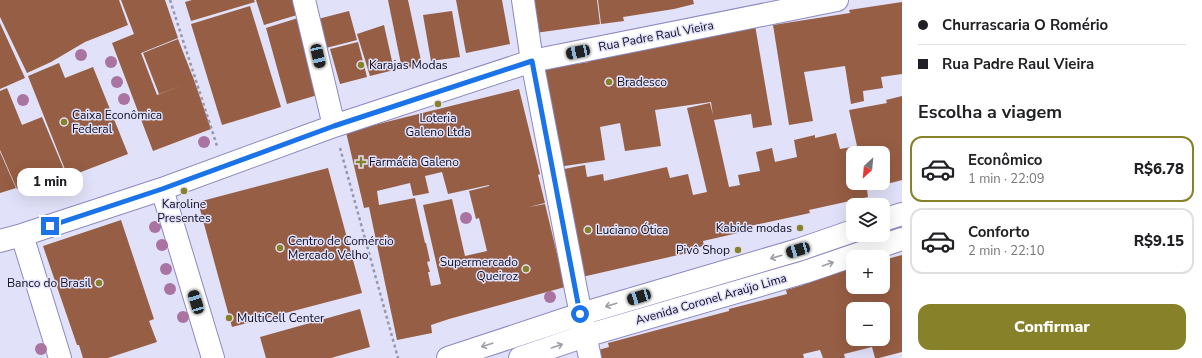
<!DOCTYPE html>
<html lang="pt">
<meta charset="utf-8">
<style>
:root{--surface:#fff;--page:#f2f2f2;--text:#202124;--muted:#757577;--line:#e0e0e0;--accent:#87822a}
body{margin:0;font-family:"Nunito Sans",sans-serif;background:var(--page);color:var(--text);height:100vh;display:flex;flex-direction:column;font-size:15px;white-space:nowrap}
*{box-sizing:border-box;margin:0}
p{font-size:13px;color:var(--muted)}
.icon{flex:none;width:22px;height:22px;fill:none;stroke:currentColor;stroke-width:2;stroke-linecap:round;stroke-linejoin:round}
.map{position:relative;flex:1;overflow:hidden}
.sheet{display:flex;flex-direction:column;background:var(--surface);width:300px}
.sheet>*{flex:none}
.guide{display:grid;align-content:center;height:88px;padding:0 16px;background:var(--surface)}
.needle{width:26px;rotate:206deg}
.fabs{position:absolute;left:846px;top:146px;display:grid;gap:8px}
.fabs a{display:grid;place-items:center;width:44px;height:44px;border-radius:8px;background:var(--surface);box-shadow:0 4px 16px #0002;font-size:20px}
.end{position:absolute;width:18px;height:18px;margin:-9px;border:5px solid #1a73e8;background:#fff;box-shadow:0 0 0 2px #fff}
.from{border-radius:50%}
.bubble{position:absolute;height:28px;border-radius:12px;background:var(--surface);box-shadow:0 4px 16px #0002;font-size:13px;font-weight:800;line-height:28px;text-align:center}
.car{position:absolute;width:12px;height:24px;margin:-12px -6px;border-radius:5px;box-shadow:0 0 3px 1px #0007;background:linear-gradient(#222 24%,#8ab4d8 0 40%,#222 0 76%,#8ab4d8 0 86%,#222 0)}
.guide b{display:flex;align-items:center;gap:14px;height:38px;font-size:15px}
.guide b+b{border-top:1px solid var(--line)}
.guide i{width:10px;height:10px;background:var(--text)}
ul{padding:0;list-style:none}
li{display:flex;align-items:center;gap:12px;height:66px;margin:0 8px 6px;padding:0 8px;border:2px solid var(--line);border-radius:12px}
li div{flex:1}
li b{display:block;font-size:15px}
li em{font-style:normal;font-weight:800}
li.active{border-color:var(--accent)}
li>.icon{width:36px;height:36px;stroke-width:1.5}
h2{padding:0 16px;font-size:18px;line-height:48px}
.cta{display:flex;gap:8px;margin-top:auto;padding:8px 16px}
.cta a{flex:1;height:46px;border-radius:12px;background:var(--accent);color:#fff;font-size:16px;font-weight:800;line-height:46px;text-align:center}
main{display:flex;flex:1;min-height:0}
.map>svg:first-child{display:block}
</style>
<main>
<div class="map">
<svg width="902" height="358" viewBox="0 0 902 358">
<rect width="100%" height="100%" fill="#e1e1f9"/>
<!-- building -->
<path fill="#965e44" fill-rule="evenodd" d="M0,0h119l9,25 -43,17 -34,20 -24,11 -27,-56z
M121,0h44l13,38 -37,15 16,42 26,-10 -24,9 -16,-41 35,-14 16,41 17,49 -58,22 -41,-108 22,-9z
M192,0h62l1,2 -64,19 -6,-19z
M256,0h36l5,15 -33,10z
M388,0h20l14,65 -20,4z
M456,0h46l8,44 -44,9z
M530,0h67l3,24 -65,9z
M598,0h95l1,4 -20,5 -51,8 1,4 -23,3z
M902,2v72l-21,3 2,11 -20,3 1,10 -13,3 -6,-38 -41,6 9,49 -24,4 -16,-100 77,-12 -1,-3z
M250,6l31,101 -59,18 -31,-101z
M349,11l8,29 -31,8 -8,-29z
M452,11l8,46 -29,4 -8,-46z
M298,18l23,76 -34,10 -21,-76z
M0,23l25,55 -25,11z
M384,25l10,45 -24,6 -13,-42z
M755,25l17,100 -19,3 -2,-14 -37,6 15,67 11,-2 -2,-10 22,-4 -4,-19 16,-4 3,14 22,-5 -3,-17 21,-5v3l21,-5 4,16 17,-3 -8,-36 38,-7 -1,-3 16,-4v84l-15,4 1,2 -21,4 1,7 -59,13 1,3 -60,13 1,4 -48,11 1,5 -18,4 1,3 -105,24 -23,-107 26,-5 2,12 16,-3 1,7 63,-14 3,11 18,-4 5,21 14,-3 -20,-84 23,-5 3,12 -2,-13 -56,8 6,36 -36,5 -5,-28 -20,4 5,33 -47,7 -16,-98 47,-7v-3zM853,153h30v30h-30z
M358,42l9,35 -27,7 -10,-35z
M59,63l6,15 28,-11 35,87 -60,23 -40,-101z
M7,88l15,37 20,-8 23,55 -48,17 -17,-39v-59z
M519,89l21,85 -2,1 7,28 -16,4 16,-3 20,83 -116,32 -18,6 1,8 -35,7 -28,-133 -5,1 -18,-76zM442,172l6,22 41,-9v1l-20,5 7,28 3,-1 8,33 -22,5 -13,-57 -29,6 18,79 -10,2 -3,-14h2l-3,-10 3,-1 -4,-18h-1l-10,-45 -36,7 -2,-14 33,-8 3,13 16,-3 -4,-17z
M0,152l16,36 -16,5z
M328,168l34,125 -130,34 -34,-125z
M121,220l33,99 -5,2 8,21 -49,16h-25l-4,-13h-2l-34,-99z
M902,255v97l-23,6h-4l-3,-11 -28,7 1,4h-22l-3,-8 -17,4 1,4h-212l-1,-6 18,-5 -1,-4 121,-32v-2l58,-15 -1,-4 17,-5 -1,-5 51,-13v20h30v-27zM853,309h30v30h-30z
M360,309l10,38 -39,11h-65l-6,-21z"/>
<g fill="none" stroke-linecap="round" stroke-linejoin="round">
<defs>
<path id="street" d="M304,0l30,126
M523,0l9,61 44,229 14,68
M162,189l51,169
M883,220l19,-6
M22,235l38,123
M0,241l22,-6 140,-46 172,-63 198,-65 305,-61
M448,358l133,-44 217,-64 55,-19
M520,358l65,-22 220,-64 97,-33"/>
</defs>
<!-- street casing -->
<use href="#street" stroke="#8c8ac2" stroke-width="24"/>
<!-- path -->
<path stroke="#9796ad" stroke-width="2.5" stroke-dasharray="3 3" stroke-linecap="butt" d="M170,0l47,146
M340,148l58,210"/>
<!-- street -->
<use href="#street" stroke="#fff" stroke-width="22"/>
</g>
<!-- trees -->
<g fill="#aa74a2">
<circle cx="81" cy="55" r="6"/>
<circle cx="111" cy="62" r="6"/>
<circle cx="117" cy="82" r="6"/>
<circle cx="124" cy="99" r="6"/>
<circle cx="23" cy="100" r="6"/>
<circle cx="204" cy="142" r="6"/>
<circle cx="466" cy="218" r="6"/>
<circle cx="155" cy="227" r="6"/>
<circle cx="162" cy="245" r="6"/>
<circle cx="166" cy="269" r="6"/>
<circle cx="170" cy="289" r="6"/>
<circle cx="550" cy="297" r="6"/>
<circle cx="183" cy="317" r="6"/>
<circle cx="41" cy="349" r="6"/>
</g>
<!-- one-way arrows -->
<defs><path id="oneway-shaft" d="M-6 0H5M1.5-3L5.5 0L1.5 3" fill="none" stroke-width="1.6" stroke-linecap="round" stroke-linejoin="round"/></defs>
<g stroke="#9f9ea6">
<use href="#oneway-shaft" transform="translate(776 257) rotate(164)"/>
<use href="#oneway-shaft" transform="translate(828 264) rotate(-19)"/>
<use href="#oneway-shaft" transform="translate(611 305) rotate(164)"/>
<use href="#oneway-shaft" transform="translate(487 345) rotate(162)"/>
<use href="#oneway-shaft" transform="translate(557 346) rotate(-19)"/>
</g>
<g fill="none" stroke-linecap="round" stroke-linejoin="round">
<!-- route -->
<path stroke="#1a73e8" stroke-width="5" d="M50,226l112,-37 172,-63 198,-65 48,253"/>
</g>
<!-- markers -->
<g fill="#87822a" stroke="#e1e1f9" stroke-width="1.5">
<circle cx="361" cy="65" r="4"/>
<circle cx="609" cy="82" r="4"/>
<circle cx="438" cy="104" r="4"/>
<circle cx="64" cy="122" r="4"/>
<path d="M359 156h4v4h4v4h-4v4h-4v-4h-4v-4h4z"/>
<circle cx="184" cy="191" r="4"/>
<circle cx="800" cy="228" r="4"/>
<circle cx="588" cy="230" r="4"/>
<circle cx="280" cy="248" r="4"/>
<circle cx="738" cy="250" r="4"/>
<circle cx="526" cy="269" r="4"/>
<circle cx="99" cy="283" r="4"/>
<circle cx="229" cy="318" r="4"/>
</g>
<g text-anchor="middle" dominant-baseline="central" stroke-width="3" stroke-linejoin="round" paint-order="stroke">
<!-- street labels -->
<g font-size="12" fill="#0e0c21" stroke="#e1e1f9">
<text transform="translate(656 36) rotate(-11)">Rua Padre Raul Vieira</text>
<text transform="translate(711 299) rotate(-16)">Avenida Coronel Araújo Lima</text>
</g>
<!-- poi labels -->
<g font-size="12" fill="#0e0c21" stroke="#e1e1f9" text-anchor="start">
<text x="369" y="65">Karajas Modas</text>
<text x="617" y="82">Bradesco</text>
<text x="72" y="115">Caixa Econômica<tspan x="72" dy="14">Federal</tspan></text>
<text x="438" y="118" text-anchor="middle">Loteria<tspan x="438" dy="14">Galeno Ltda</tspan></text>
<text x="369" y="162">Farmácia Galeno</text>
<text x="184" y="204" text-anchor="middle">Karoline<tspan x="184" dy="14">Presentes</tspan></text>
<text x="792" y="228" text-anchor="end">Kabide modas</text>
<text x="596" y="230">Luciano Ótica</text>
<text x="288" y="241">Centro de Comércio<tspan x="288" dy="14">Mercado Velho</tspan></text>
<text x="730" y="250" text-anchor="end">Pivô Shop</text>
<text x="518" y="262" text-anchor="end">Supermercado<tspan x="518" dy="14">Queiroz</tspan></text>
<text x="91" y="283" text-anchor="end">Banco do Brasil</text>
<text x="237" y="318">MultiCell Center</text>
</g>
</g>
</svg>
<div class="fabs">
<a><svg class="needle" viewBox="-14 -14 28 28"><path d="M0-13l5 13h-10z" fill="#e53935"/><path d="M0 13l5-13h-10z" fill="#757577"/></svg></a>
<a><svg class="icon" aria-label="layers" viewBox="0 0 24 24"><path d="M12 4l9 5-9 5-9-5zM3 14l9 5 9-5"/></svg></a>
<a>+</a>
<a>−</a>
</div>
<i class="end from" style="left:580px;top:314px"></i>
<i class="end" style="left:50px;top:226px"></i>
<div class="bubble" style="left:17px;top:168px;width:66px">1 min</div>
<i class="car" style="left:578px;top:52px;rotate:258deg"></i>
<i class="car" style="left:318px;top:56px;rotate:167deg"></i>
<i class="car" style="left:798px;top:250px;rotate:254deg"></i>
<i class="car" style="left:639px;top:297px;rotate:253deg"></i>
<i class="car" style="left:196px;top:302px;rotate:343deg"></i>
</div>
<section class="sheet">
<div class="guide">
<b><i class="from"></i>Churrascaria O Romério</b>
<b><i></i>Rua Padre Raul Vieira</b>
</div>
<h2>Escolha a viagem</h2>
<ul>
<li class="active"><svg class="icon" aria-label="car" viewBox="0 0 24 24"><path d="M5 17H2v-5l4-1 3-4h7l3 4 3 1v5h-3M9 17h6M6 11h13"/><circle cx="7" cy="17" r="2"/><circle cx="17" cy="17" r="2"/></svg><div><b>Econômico</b><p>1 min · 22:09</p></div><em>R$6.78</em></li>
<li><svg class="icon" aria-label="car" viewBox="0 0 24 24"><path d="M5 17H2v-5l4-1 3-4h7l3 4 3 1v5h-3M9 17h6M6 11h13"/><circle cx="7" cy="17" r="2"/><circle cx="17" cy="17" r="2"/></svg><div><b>Conforto</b><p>2 min · 22:10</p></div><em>R$9.15</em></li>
</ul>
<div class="cta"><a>Confirmar</a></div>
</section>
</main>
